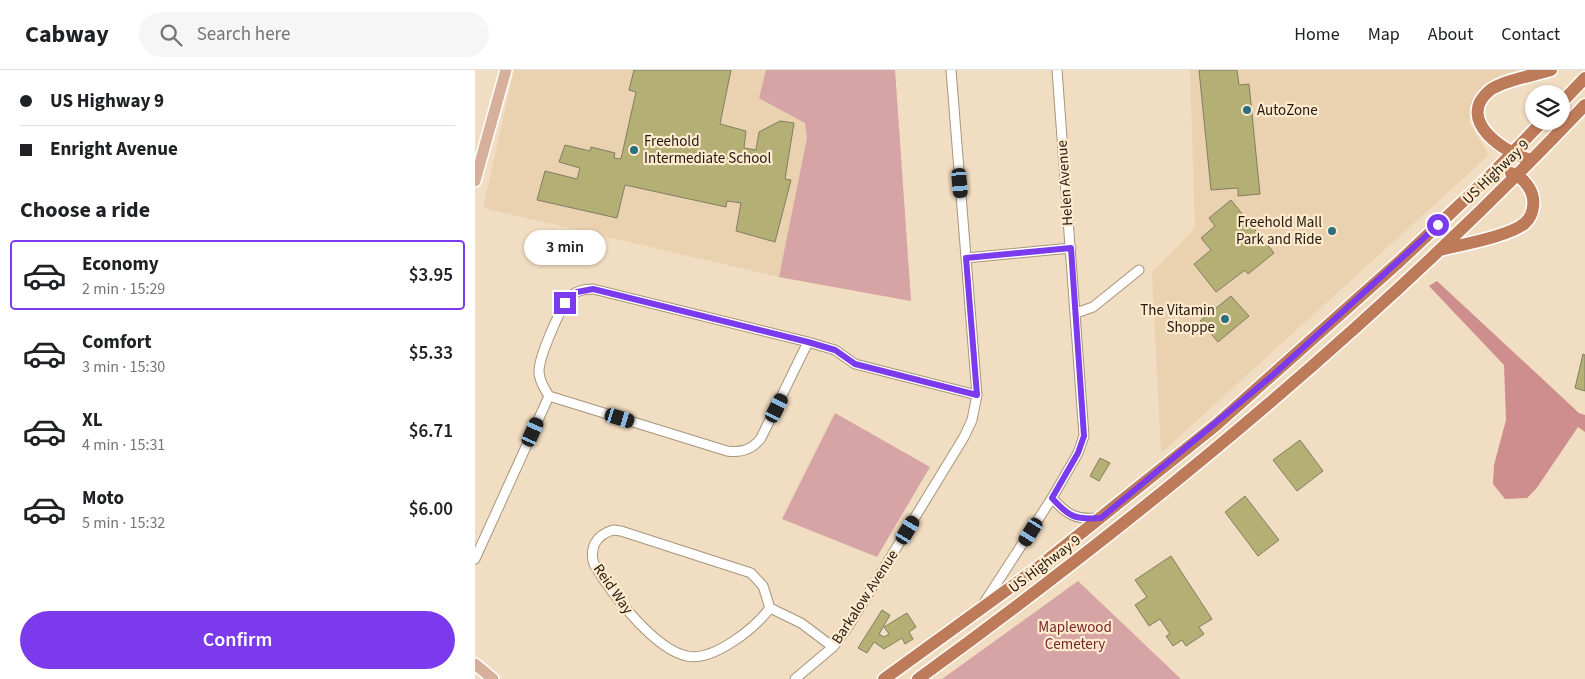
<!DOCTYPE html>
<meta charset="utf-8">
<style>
:root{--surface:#fff;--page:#f6f6f6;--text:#202124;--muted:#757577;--line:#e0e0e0;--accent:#7c3aed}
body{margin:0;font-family:"Source Sans 3",sans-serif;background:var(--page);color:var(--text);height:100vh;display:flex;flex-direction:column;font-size:19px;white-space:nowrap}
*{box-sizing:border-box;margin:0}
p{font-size:16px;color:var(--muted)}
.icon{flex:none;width:28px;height:28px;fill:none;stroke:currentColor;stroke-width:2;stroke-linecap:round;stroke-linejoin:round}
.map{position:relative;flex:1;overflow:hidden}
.drawer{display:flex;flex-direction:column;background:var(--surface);width:475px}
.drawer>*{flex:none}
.top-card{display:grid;align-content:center;height:110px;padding:0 20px;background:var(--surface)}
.buttons{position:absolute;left:1050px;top:15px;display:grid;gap:10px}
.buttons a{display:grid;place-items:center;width:45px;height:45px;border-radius:50%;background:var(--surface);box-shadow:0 1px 4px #0004;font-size:25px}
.end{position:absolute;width:22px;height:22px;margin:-11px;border:6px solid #7c3aed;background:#fff;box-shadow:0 0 0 2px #fff}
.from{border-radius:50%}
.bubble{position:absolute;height:35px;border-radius:18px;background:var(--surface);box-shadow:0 1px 4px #0004;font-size:16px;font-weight:600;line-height:35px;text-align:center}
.car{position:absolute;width:15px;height:30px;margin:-15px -8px;border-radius:6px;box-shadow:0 0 4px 1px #0007;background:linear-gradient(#222 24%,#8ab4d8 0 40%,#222 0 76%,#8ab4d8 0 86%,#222 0)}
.top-card b{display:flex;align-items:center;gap:18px;height:48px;font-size:19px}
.top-card b+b{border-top:1px solid var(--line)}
.top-card i{width:12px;height:12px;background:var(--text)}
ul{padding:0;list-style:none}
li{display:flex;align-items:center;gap:15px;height:70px;margin:0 10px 8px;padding:0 10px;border:2px solid transparent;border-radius:5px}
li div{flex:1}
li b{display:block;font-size:19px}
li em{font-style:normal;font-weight:600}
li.on{border-color:var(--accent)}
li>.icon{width:45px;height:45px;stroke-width:1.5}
h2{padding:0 20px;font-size:22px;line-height:60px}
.action{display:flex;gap:10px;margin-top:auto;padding:10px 20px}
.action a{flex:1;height:58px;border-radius:30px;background:var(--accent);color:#fff;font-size:20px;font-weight:600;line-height:58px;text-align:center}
header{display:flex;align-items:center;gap:30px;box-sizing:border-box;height:70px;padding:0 25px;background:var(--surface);border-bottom:1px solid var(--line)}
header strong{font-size:24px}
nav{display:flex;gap:28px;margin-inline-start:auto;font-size:18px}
.search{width:350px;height:45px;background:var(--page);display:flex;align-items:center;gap:12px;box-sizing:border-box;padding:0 18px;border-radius:28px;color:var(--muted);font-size:19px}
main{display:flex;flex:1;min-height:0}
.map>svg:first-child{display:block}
</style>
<header>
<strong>Cabway</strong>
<div class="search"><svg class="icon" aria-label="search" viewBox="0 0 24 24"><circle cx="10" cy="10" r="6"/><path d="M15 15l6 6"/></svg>Search here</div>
<nav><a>Home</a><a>Map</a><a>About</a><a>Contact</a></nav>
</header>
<main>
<section class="drawer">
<div class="top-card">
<b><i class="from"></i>US Highway 9</b>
<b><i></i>Enright Avenue</b>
</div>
<h2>Choose a ride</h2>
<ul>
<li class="on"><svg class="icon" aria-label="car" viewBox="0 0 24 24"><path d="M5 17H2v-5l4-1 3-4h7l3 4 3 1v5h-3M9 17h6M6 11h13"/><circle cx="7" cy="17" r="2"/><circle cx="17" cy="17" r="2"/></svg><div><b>Economy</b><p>2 min · 15:29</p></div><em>$3.95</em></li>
<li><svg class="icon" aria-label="car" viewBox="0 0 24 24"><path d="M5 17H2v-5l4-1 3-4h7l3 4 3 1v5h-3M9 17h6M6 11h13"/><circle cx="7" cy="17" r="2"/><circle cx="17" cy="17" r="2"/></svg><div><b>Comfort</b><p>3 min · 15:30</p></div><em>$5.33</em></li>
<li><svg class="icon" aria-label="car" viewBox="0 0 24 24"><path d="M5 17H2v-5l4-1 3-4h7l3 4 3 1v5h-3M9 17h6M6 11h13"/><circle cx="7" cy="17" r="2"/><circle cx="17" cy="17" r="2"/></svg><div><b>XL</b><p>4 min · 15:31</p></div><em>$6.71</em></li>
<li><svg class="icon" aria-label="car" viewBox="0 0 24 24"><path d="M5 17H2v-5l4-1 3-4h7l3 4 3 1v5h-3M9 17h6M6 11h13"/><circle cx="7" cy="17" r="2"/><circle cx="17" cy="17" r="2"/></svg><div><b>Moto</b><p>5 min · 15:32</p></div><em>$6.00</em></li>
</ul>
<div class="action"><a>Confirm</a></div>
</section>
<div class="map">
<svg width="1110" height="609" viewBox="0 0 1110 609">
<rect width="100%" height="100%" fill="#f1ddc1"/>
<!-- built -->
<path fill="#ead1b0" d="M39,0h381l16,231 -132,-24 -296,-69z
M715,0h328l-17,5 -15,8 -10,12 -5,12 -2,16 20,32 -328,298 -9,-180 43,-45z"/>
<!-- green -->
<path fill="#d6a4a4" d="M291,0h129l16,231 -132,-24 28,-139 -2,-15 -46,-25z
M360,343l95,54 -53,90 -95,-38z
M603,511l103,98h-239z"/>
<!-- forest -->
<path fill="#cd8e8d" d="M962,211l142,132 6,2v17l-7,-5 -42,62 -9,9 -22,1 -12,-15 1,-19 12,-45 -2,-55 -75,-79z"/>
<!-- building -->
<path fill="#b4af75" stroke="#817e61" d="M159,0h97l-11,54 26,7 -2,17 12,2 3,-18 21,-11 14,2 -9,56 6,1 -16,62 -39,-11 5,-28 -14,-2 -1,6 -101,-22 -8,33 -80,-18 8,-29 32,8 3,-11 -21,-6 6,-17 25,6 1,-4 24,6 -1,5 7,1 15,-67 -7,-2z
M724,0h38l2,15 10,-1 11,110 -22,2v-8l-27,2z
M756,130l43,53 -26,21 -3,-4 -29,22 -22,-28 17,-14 -10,-12 14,-12 -6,-8z
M756,226l18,20 -31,26 -18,-21z
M1108,284l2,1v36l-10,-3z
M825,370l23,31 -26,20 -24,-31z
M625,388l10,5 -11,18 -9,-5z
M770,426l34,44 -21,16 -33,-44z
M696,486l41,63 -13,8 5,7 -18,12 -4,-6 -9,6 -7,-10 4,-2 -10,-15 -11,7 -14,-21 12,-8 -12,-17z
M407,540l8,5 -11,19 5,3 5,-3 -5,-7 23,-14 9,14 -7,5 4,7 -8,5 -3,-6 -18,11 -10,-7 -7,11 -9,-5z"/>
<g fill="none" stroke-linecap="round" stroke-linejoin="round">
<defs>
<path id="minor" d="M491,188l105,-10
M601,243l17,-6 46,-37
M74,326l178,55c14,2 25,-1 34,-13l47,-96
M577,428c15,17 24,22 47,20
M138,460l8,1 130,42 12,13 7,22c-15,20 -57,54 -83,48 -32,-6 -77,-64 -93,-92 -5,-16 2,-29 19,-34z
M0,489l74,-163c-5,-8 -10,-16 -10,-25 0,-14 22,-66 32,-75 6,-6 14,-7 22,-7l215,53 27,8 20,14 122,31
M509,533l68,-105 26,-45 6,-17 -27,-366
M295,538l31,15 32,24
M320,609l38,-32 15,-20 116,-190 8,-17 5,-25 -26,-325"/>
<path id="major" d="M0,111l31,-111
M0,594l18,15"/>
<path id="highway" d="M1086,33l24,-25
M1057,90c-27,-6 -77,-40 -43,-69 12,-10 46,-16 62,-21
M965,180c20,-5 71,-14 85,-27 8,-7 10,-20 7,-29 -3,-9 -12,-19 -21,-21
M409,609l156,-113 176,-141 184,-164 89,-84 54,-56
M443,609c237,-172 465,-361 667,-574"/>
</defs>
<!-- minor casing -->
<use href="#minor" stroke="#a8957b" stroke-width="11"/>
<!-- major casing -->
<use href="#major" stroke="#fff" stroke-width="14"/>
<!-- highway casing -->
<use href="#highway" stroke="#fff" stroke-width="15"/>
<!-- minor -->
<use href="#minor" stroke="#fff" stroke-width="9"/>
<!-- major -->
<use href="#major" stroke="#d7b09b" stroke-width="11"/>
<!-- highway -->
<use href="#highway" stroke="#bd7b59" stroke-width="12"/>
</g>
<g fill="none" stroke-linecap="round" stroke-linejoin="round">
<!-- route -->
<path stroke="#7c3aed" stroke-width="6" d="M90,233l12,-11 16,-3 215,53 27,8 20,14 122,31 -11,-137 105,-10 13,188 -6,17 -26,45c17,19 23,22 49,20l172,-143 165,-150"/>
</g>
<!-- markers -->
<g fill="#2a6f7e" stroke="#ffeace" stroke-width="2">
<circle cx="772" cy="40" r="5"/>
<circle cx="159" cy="80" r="5"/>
<circle cx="857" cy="161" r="5"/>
<circle cx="750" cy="249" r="5"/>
</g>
<g text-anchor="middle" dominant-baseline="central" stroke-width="4.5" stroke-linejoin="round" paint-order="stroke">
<!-- poi labels -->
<g font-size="15" fill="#21190f" stroke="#ffeace" text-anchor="start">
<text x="782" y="40">AutoZone</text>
<text x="169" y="71">Freehold<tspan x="169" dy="17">Intermediate School</tspan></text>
<text x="847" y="152" text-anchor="end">Freehold Mall<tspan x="847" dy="17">Park and Ride</tspan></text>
<text x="740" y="240" text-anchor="end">The Vitamin<tspan x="740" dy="17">Shoppe</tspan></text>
</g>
<!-- street labels -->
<g font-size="15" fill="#21190f" stroke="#ffeace">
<text transform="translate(1021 102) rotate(-44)">US Highway 9</text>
<text transform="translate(590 113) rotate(-94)">Helen Avenue</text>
<text transform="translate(570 494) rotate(-37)">US Highway 9</text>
<text transform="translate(138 519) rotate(55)">Reid Way</text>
<text transform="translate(390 527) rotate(-57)">Barkalow Avenue</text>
</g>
<!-- park labels -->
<g font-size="15" fill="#74282d" stroke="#ffeace">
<text x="600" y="557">Maplewood<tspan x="600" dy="17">Cemetery</tspan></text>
</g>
</g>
</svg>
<div class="buttons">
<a><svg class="icon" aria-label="layers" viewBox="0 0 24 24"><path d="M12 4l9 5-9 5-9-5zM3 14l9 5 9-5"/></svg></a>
</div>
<i class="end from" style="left:963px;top:155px"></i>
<i class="end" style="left:90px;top:233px"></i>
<div class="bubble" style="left:49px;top:160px;width:82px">3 min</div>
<i class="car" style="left:485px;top:113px;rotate:175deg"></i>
<i class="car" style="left:302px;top:338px;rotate:27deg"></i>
<i class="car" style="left:145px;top:348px;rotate:107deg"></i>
<i class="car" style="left:58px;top:362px;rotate:24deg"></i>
<i class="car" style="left:433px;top:460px;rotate:31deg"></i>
<i class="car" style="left:556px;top:462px;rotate:212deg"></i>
</div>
</main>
